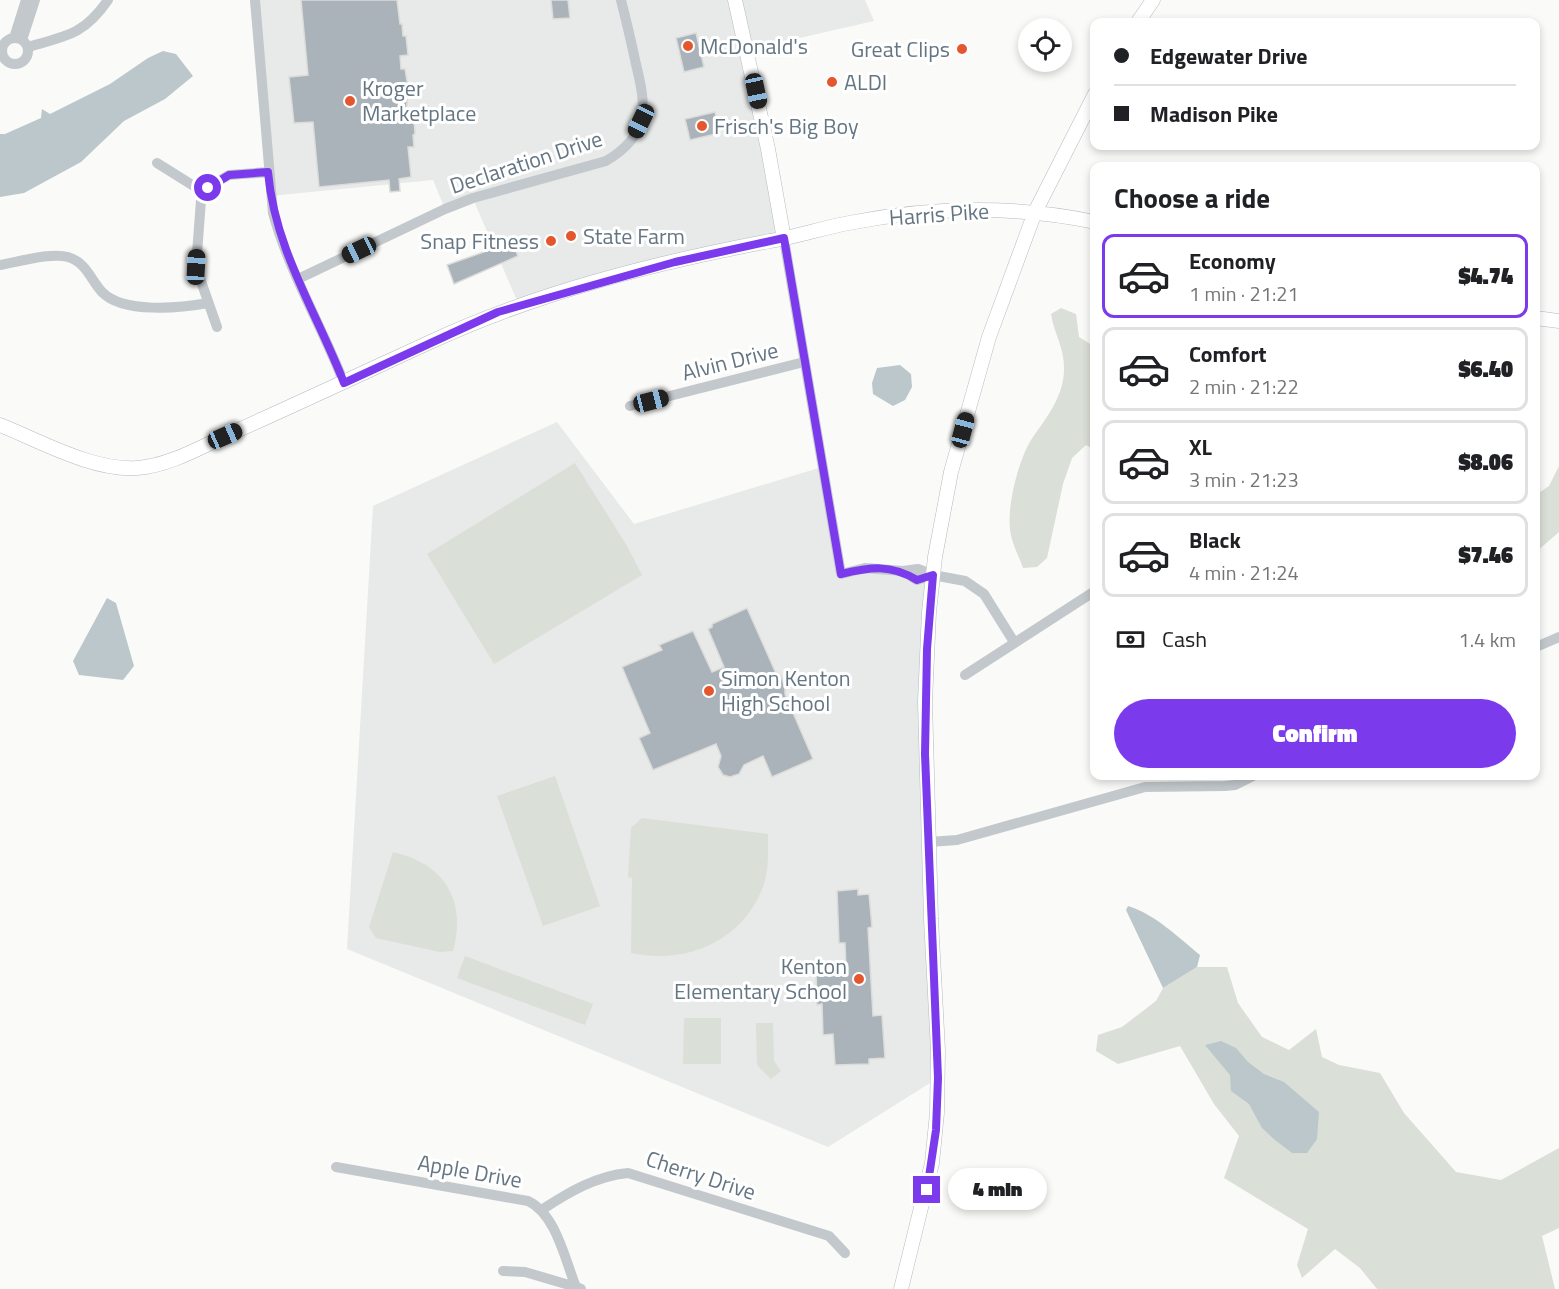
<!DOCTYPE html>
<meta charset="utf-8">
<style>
:root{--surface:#fff;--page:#f2f2f2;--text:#202124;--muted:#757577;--line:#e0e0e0;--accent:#7c3aed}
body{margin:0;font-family:"Titillium Web",sans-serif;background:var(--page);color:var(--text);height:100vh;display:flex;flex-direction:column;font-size:22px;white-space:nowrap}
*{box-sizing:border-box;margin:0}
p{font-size:20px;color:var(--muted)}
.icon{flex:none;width:33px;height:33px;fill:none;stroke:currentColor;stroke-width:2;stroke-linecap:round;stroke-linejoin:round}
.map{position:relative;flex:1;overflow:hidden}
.drawer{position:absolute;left:1090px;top:162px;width:450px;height:618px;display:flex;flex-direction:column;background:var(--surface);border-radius:12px;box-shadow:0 3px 9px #0003}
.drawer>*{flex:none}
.guide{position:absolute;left:1090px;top:18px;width:450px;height:132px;border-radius:12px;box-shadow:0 3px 9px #0003;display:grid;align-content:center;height:132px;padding:0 24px;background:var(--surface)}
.fabs{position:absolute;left:1018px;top:18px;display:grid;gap:12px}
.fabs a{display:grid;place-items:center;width:54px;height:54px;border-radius:50%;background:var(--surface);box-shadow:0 3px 9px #0003;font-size:30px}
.end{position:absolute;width:27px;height:27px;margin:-14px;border:8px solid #7c3aed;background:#fff;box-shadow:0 0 0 3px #fff}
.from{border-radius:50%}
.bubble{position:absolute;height:42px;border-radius:21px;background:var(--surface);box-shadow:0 3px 9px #0003;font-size:20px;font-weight:800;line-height:42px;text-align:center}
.car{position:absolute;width:18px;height:36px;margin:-18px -9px;border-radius:8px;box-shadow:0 0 4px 2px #0007;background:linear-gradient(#222 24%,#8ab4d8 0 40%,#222 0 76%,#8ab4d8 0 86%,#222 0)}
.guide b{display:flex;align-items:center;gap:21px;height:57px;font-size:22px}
.guide b+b{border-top:2px solid var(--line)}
.guide i{width:15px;height:15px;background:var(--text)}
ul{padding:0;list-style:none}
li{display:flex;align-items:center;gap:18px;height:84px;margin:0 12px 9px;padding:0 12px;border:3px solid var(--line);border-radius:12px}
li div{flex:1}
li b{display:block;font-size:22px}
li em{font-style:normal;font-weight:800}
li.current{border-color:var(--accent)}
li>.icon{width:54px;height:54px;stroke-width:1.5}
h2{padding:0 24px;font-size:27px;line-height:72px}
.pay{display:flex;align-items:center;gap:15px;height:66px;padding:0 24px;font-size:22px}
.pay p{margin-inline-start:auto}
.button{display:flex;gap:12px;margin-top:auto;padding:12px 24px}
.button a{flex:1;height:69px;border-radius:36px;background:var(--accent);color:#fff;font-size:24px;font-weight:800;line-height:69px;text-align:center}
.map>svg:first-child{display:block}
</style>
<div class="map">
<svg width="1559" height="1289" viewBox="0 0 1559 1289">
<rect width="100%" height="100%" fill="#fafaf8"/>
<!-- built -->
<path fill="#e8e9e9" d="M250,0h615l9,21 -127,29 37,189 -265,66 -46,-106 -28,10 -12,-29 -163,16z
M557,422l77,102 188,-57 19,106 24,-5 68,7 -4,37 9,466 -110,69 -481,-198 26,-443z"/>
<!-- green -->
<path fill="#dadfd7" d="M1061,308l15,6 3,23 16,10v103l-9,-5 -14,13 -9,26 -16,74 -10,9 -14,1c-4,-12 -12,-26 -13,-39 -3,-24 9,-72 23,-92 14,-20 30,-40 31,-66 1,-23 -10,-37 -13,-57z
M575,463l52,83 15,29 -148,89 -67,-110z
M1559,466v66l-23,20v-57l13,-9z
M555,776l45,130 -57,20 -46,-130z
M642,818l126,16c0,16 1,34 -4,50 -20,57 -77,81 -133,69l1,-75 -4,-1 3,-49z
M393,852c51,12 74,47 60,99l-13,1 -64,-14 -7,-11z
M465,956l128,48 -8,21 -128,-47z
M1197,967h30l11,36 24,34 27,13 27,-21 6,28 17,8 41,8 24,40 52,59 45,8 58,-32v80l-17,8 13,53h-178l-17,-21 -25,-19 -33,29 -5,-13 11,-36 -84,-51 15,-42 -25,-32 -34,-58 -62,18 -22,-13 2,-16 24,-8 34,-26 7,-13z
M684,1018h37v46h-38z
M756,1023h17l1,38 7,10 -10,8 -14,-14z"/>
<!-- water -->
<path fill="#bbc7cb" d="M163,51l13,3 17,22 -28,23 -41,22 -43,41 -57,31 -24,4v-63h5l36,-16 1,-9 8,5 60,-30 38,-26z
M900,365l11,9 1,13 -7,13 -12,6 -20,-12 -1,-11 5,-15z
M107,598l9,5 18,63 -11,14 -44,-5 -6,-14z
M1128,906c27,8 51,32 72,49l-3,12 -34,21 -37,-78z
M1221,1041l15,7 12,14 16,12 20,8 35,30 -2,27 -10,14h-15l-17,-13 -13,-12 -13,-24 -18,-13 -1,-16 -25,-30z"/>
<!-- building -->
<path fill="#aab3b9" stroke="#dcdcda" stroke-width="1.5" d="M301,0h96l3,24h2l1,12h3l2,19 -8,1 1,13h4l3,18 -2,34h8l1,13 -2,1 1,12h-6l3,30 -12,2 1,12 -10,1 -1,-12 -70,7 -6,-65 -19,1 -5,-46 19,-2z
M551,0h17l2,18 -17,1z
M696,33l8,34 -20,5 -8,-34z
M715,112l5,21 -30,7 -5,-21z
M512,242l6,14 -64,28 -7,-19z
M747,608l28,63 6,5 4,11v7l28,65 -41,18 -9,-21 -19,9 -5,9 -9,3 -7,-2 -5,-8 3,-11 -5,-12 -63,26 -14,-32 11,-5 -28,-66 40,-17 -3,-5 34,-14 19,41 12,-5 -16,-38 4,-2v-3z
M858,889v6l11,-1 3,33 -4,1 5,88 9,-1 3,43 -16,1v5l-34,1 -2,-31 -10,1 -1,-31 -5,1 -1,-37 30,-2 -1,-23h-6l-2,-52z"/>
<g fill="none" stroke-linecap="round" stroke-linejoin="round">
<defs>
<path id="major" d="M735,0l33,149 16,90
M1138,22l15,-22
M1536,318l23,3
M0,425c40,16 93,46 137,43 33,-2 67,-23 97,-36 65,-29 129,-59 194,-89 107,-50 226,-80 342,-102 26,-4 52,-13 79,-18 81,-16 165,-18 246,-1
M901,1289l31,-126 5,-50 1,-63 -7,-131 -6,-217 4,-90 6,-55 16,-85 38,-135 46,-125 60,-118"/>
</defs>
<!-- major casing -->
<use href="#major" stroke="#b5babe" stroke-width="15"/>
<!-- minor -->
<path stroke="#c3c8cc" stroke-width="10" d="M255,0l18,213c16,59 49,113 71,170
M2 51a13 13 0 1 1 26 0a13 13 0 1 1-26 0Z
M14,38l12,-38
M22,40l13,-40
M28,47c38,-11 56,-12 80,-47
M157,163l48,30
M784,239l57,335 24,-6 38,3 15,-2 15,6 32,6 19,13 30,48
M0,265c18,-3 51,-13 68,-8 19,6 22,22 34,35 21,22 79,16 106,11
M298,279l147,-70 28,-11 133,-37c46,-27 40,-56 29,-101 -4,-20 -9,-40 -14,-60
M217,327l-21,-60 5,-67 7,-13 21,-12 40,-3
M630,406l174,-44
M903,571l14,9 16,-5
M1536,647l23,-10
M965,675l130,-84
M929,842l28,-2 188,-53 80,-1 10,-1 18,-9
M336,1167l192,34c28,13 37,59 48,86l5,2
M543,1209c26,-17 53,-33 85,-36l201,63 16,17
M503,1271l22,1 51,15"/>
<!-- major -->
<use href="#major" stroke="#fff" stroke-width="14"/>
</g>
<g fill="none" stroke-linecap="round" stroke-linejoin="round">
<!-- route -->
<path stroke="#7c3aed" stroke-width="8" d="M208,188l21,-13 39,-3c7,78 48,139 76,211l154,-71 177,-50 109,-24 57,336c30,-7 49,-10 76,6l16,-5 -6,74 -2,105 13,324 -2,52 -9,60"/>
</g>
<!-- markers -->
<g fill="#e4572e" stroke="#fff" stroke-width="2">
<circle cx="688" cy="46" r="6"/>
<circle cx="962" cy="49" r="6"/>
<circle cx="832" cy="82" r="6"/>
<circle cx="350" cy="101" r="6"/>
<circle cx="702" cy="126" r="6"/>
<circle cx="571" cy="236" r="6"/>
<circle cx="551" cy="241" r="6"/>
<circle cx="709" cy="691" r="6"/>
<circle cx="859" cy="979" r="6"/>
</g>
<g text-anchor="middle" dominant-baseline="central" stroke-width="6" stroke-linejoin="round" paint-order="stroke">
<!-- poi labels -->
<g font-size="22" fill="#657683" stroke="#fff" text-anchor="start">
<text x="700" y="46">McDonald's</text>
<text x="950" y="49" text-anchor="end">Great Clips</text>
<text x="844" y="82">ALDI</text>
<text x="362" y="88">Kroger<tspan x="362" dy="25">Marketplace</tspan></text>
<text x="714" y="126">Frisch's Big Boy</text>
<text x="583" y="236">State Farm</text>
<text x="539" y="241" text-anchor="end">Snap Fitness</text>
<text x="721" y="678">Simon Kenton<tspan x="721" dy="25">High School</tspan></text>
<text x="847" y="966" text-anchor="end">Kenton<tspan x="847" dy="25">Elementary School</tspan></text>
</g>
<!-- street labels -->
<g font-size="22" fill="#657683" stroke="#fff">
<text transform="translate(526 162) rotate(-18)">Declaration Drive</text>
<text transform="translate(939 214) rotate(-4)">Harris Pike</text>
<text transform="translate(730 361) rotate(-14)">Alvin Drive</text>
<text transform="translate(470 1171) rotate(10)">Apple Drive</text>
<text transform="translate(701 1175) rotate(18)">Cherry Drive</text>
</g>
</g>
</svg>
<div class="fabs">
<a><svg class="icon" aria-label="locate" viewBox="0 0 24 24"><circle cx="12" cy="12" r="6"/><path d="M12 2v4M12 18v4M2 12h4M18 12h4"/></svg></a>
</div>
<i class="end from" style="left:208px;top:188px"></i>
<i class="end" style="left:927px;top:1190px"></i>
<div class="bubble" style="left:948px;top:1168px;width:99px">4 min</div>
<i class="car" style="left:756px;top:91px;rotate:168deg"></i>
<i class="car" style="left:641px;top:121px;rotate:206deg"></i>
<i class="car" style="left:359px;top:250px;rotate:245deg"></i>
<i class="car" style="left:196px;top:267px;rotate:3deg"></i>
<i class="car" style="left:651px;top:401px;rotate:76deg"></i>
<i class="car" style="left:963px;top:430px;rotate:15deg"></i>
<i class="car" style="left:225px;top:436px;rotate:66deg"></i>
<div class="guide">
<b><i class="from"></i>Edgewater Drive</b>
<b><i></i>Madison Pike</b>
</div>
<section class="drawer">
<h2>Choose a ride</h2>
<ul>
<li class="current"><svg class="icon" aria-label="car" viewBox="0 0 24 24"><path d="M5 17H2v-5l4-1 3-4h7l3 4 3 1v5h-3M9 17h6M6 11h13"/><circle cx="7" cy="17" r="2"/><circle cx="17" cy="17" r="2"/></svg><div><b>Economy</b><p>1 min · 21:21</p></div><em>$4.74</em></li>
<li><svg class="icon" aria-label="car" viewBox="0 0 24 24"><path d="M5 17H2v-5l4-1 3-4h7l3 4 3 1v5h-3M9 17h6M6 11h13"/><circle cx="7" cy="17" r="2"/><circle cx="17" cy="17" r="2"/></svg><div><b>Comfort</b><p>2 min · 21:22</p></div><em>$6.40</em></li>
<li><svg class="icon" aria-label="car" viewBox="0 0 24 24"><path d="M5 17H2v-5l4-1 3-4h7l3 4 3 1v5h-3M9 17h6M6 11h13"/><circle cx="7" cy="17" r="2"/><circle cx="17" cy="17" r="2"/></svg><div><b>XL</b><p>3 min · 21:23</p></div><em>$8.06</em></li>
<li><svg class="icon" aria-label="car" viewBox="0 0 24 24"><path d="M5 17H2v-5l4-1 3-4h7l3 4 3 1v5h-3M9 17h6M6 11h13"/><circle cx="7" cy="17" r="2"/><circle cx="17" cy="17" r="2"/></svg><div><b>Black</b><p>4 min · 21:24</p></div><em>$7.46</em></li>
</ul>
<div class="pay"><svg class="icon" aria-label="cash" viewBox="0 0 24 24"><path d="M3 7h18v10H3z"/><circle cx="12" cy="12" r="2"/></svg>Cash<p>1.4 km</p></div>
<div class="button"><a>Confirm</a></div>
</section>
</div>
